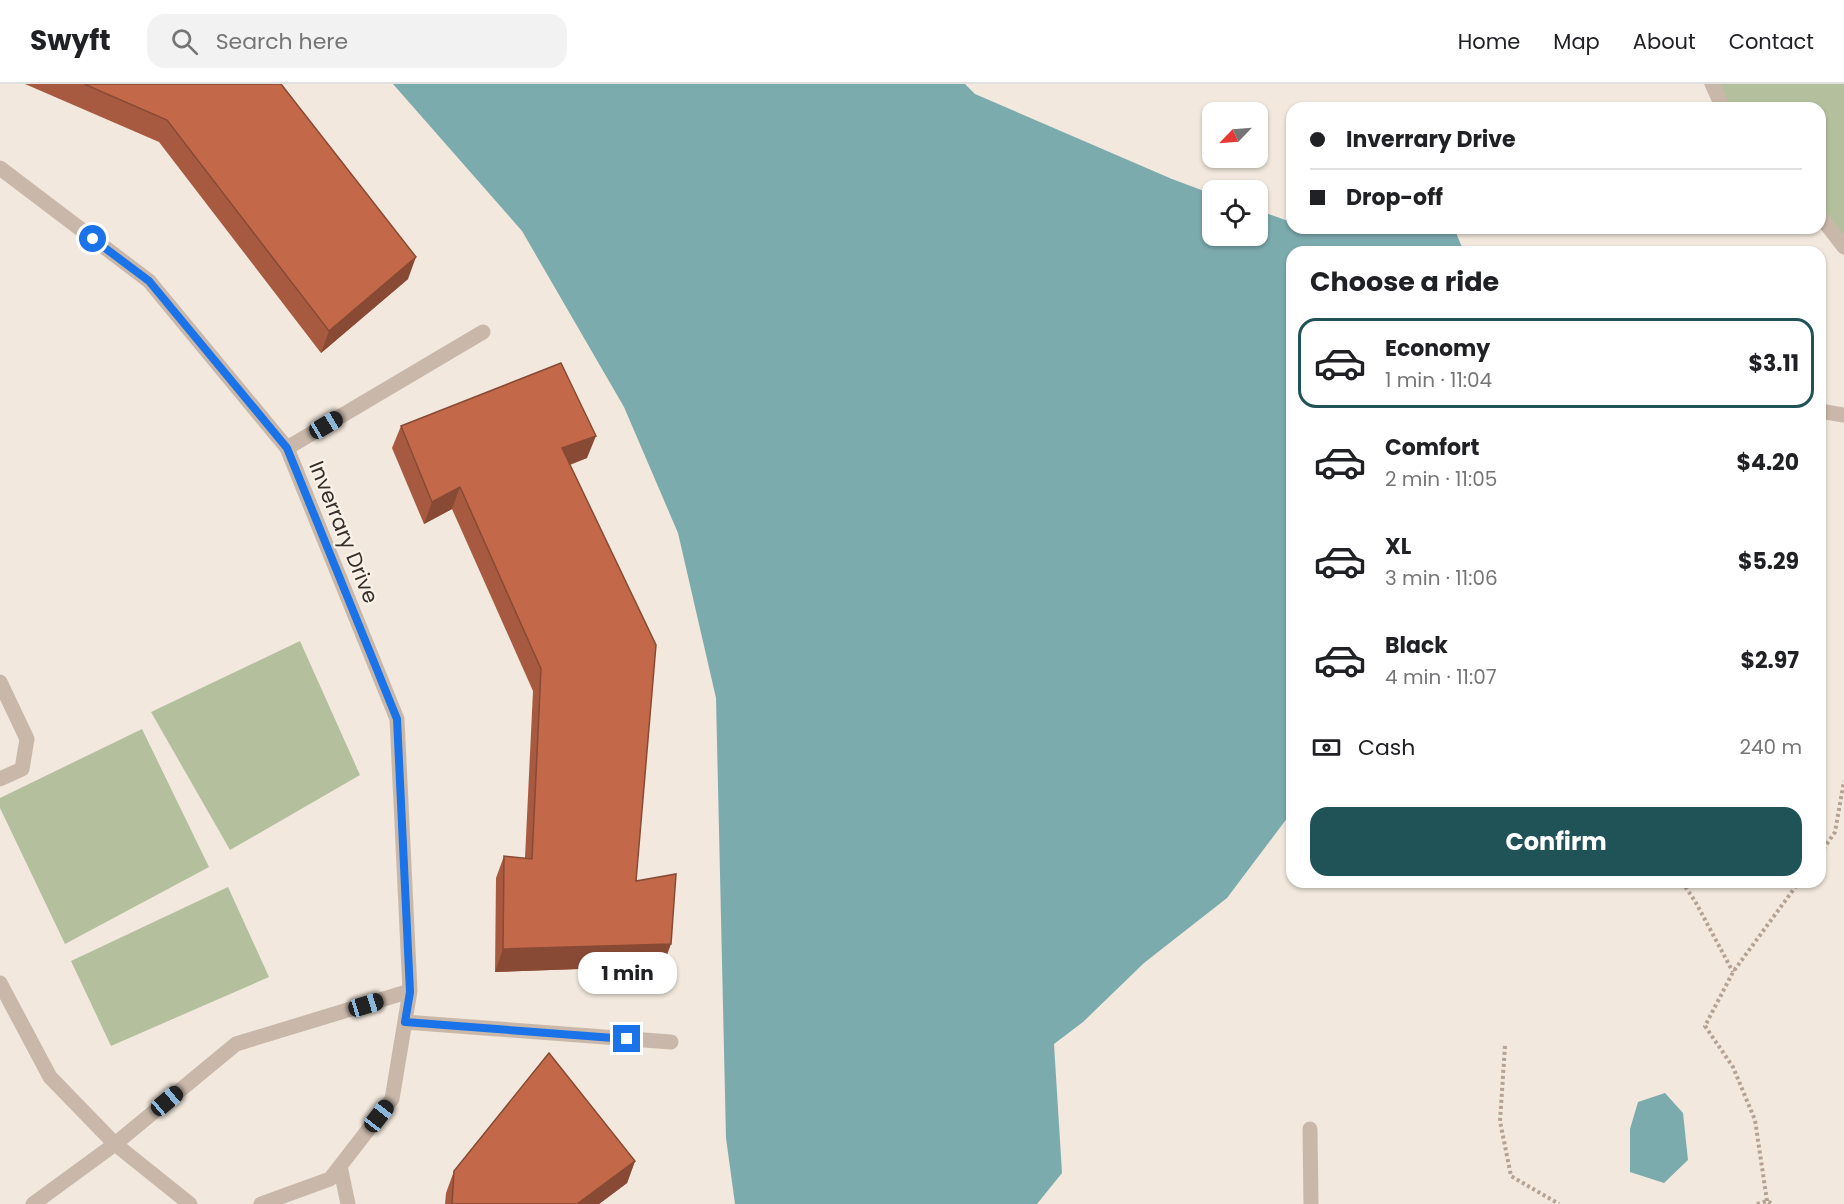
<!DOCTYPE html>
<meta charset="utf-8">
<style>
:root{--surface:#fff;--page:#f2f2f2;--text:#202124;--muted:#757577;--line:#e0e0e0;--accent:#1f5357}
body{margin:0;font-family:Poppins,sans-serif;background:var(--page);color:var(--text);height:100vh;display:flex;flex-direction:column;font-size:22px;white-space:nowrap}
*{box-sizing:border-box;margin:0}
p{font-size:20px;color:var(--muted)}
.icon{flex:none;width:33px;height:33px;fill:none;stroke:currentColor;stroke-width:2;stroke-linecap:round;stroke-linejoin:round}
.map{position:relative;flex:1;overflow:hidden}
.drawer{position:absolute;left:1286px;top:162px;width:540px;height:642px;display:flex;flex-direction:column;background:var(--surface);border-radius:18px;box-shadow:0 2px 4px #0004}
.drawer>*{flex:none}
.top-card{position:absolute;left:1286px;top:18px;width:540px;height:132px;border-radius:18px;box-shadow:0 2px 4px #0004;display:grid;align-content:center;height:132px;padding:0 24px;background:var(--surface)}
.needle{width:39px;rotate:245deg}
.buttons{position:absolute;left:1202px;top:18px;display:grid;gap:12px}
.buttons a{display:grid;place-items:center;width:66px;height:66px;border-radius:12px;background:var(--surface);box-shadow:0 2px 4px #0004;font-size:30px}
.end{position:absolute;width:27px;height:27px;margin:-14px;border:8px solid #1a73e8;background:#fff;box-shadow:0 0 0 3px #fff}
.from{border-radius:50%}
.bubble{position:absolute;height:42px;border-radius:18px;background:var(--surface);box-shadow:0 2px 4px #0004;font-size:20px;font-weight:700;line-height:42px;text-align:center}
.car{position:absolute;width:18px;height:36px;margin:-18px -9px;border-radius:8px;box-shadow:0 0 4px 2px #0007;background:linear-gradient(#222 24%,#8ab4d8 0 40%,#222 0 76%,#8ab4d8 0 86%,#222 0)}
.top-card b{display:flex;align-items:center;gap:21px;height:57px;font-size:22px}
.top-card b+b{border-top:2px solid var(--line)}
.top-card i{width:15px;height:15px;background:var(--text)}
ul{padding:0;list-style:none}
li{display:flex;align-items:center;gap:18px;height:90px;margin:0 12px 9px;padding:0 12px;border:3px solid transparent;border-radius:18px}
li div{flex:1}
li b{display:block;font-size:22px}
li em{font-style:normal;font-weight:700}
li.active{border-color:var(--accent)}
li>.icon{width:54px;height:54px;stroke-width:1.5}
h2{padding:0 24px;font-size:27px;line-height:72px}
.pay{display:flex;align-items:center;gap:15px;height:66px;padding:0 24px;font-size:22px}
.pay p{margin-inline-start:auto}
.action{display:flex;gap:12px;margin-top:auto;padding:12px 24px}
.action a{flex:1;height:69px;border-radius:18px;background:var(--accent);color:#fff;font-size:24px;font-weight:700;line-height:69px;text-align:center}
header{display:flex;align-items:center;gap:36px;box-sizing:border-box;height:84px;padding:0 30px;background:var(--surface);border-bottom:2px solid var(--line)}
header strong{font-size:28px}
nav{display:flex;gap:33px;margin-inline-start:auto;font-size:21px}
.search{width:420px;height:54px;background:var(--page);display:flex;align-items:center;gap:15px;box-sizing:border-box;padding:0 21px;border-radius:18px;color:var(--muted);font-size:22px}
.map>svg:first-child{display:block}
</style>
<header>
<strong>Swyft</strong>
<div class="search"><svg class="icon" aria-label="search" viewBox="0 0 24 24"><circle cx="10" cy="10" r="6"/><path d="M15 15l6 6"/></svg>Search here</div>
<nav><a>Home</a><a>Map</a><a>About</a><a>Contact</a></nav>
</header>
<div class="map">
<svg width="1844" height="1120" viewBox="0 0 1844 1120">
<rect width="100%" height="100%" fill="#f2e8dd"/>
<!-- green -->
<path fill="#b4c09d" d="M1712,0h132v163l-24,-31v-108h-97z
M300,557l60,134 -130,75 -79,-138z
M142,645l67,138 -144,77 -65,-136v-10z
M228,803l41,90 -158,69 -40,-85z"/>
<!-- water -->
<path fill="#7cabae" d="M393,0h572l10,10 197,85 40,15v42h45v-26l34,12 1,6h162l10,24h-172l-1,561 -64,85 -83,65 -61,59 -29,22 8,129 -25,31h-302l-9,-66 -10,-440 -38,-165 -54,-126 -102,-176z
M1665,1009l18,20 5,47 -24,23 -34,-11v-43l8,-27z"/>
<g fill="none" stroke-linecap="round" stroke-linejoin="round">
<!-- path -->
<path stroke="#b5a293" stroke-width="4" stroke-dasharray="3 3" stroke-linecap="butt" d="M1820,770l15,-22 9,-51
M1682,798l13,19 38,71
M1505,962l-5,75 11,55 48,28
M1767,1117l-12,-81 -22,-53 -28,-41 28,-54 66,-90
M1757,1120l10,-3 6,3"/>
<!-- lane -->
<path stroke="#c9b8a9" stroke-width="15" d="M0,84l149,113 138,167 110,271 13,272 -18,108 -62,80 -69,25
M287,364l196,-116
M0,598l27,57 -5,30 -22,10
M0,899l50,94 65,67 75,60
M405,938l266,20
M340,1082l8,38
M33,1120l82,-60 121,-100 174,-53"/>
<!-- street -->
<path stroke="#c9b8a9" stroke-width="15" d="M1712,0l11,24
M1820,132l24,31
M1820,327l24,4
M1310,1045l1,75"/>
</g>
<!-- wall -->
<path fill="#a85a40" d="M25,0h256l127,195 -87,74 -162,-211z
M401,342l186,32 -17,7 66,416 27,85 -168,6 1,-94 8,-22 21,2 8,-167 -81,-182 -28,15 -32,-76z
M635,1077l-8,22 -28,21h-154l1,-11 8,-22z"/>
<!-- shaded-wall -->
<path fill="#884a34" d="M416,173l-8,22 -87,74 8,-22z
M596,352l-9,22 -33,12 8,-22z
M460,403l-8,22 -28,15 8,-22z
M671,860l-8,22 -168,6 8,-23z
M635,1077l-8,22 -28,21h-22z"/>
<!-- building -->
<path fill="#c3694a" stroke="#884a34" stroke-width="1.5" d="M84,0h197l135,173 -87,74 -162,-211z
M561,279l35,73 -34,12 94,197 -20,236 40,-7 -5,70 -168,5 1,-93 28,3 9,-190 -81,-182 -28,15 -31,-76z
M549,969l86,108 -58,43h-125l2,-33z"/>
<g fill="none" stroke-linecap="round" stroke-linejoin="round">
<!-- route -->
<path stroke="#1a73e8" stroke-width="8" d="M93,155l56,42 138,167 110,271 13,273 -5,30 222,17"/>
</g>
<g text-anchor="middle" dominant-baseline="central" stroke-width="4.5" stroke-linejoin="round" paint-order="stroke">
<!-- street labels -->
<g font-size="21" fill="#372d29" stroke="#f9f2e9">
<text transform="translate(344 448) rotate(68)">Inverrary Drive</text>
</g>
</g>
</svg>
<div class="buttons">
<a><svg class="needle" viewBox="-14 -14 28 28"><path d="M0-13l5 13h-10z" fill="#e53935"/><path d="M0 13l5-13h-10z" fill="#757577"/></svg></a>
<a><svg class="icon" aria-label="locate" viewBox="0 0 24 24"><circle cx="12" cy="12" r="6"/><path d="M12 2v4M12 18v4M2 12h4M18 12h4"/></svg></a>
</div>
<i class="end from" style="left:93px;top:155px"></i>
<i class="end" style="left:627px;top:955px"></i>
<div class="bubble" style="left:578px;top:868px;width:99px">1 min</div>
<i class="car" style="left:326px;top:341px;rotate:59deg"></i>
<i class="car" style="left:366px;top:921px;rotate:73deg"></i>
<i class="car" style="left:167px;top:1017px;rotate:50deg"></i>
<i class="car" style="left:379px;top:1032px;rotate:38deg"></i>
<div class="top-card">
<b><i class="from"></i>Inverrary Drive</b>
<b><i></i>Drop-off</b>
</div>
<section class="drawer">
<h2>Choose a ride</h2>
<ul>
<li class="active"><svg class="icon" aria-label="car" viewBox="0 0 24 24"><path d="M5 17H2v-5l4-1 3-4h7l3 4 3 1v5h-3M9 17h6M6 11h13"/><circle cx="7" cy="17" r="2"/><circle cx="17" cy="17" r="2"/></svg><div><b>Economy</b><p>1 min · 11:04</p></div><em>$3.11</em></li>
<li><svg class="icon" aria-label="car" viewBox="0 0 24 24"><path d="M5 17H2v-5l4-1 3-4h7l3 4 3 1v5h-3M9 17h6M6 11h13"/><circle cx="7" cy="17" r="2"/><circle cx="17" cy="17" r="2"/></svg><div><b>Comfort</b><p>2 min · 11:05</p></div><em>$4.20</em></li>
<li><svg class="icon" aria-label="car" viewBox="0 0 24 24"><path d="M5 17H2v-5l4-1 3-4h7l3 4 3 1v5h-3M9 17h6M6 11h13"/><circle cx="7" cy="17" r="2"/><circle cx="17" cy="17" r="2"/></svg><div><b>XL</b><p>3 min · 11:06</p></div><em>$5.29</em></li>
<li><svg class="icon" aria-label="car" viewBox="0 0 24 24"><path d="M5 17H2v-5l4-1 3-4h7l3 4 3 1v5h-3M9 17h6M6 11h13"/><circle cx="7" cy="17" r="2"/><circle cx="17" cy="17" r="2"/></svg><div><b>Black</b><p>4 min · 11:07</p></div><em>$2.97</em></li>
</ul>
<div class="pay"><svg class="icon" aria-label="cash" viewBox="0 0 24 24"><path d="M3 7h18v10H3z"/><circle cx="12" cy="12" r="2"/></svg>Cash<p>240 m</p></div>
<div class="action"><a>Confirm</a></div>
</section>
</div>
